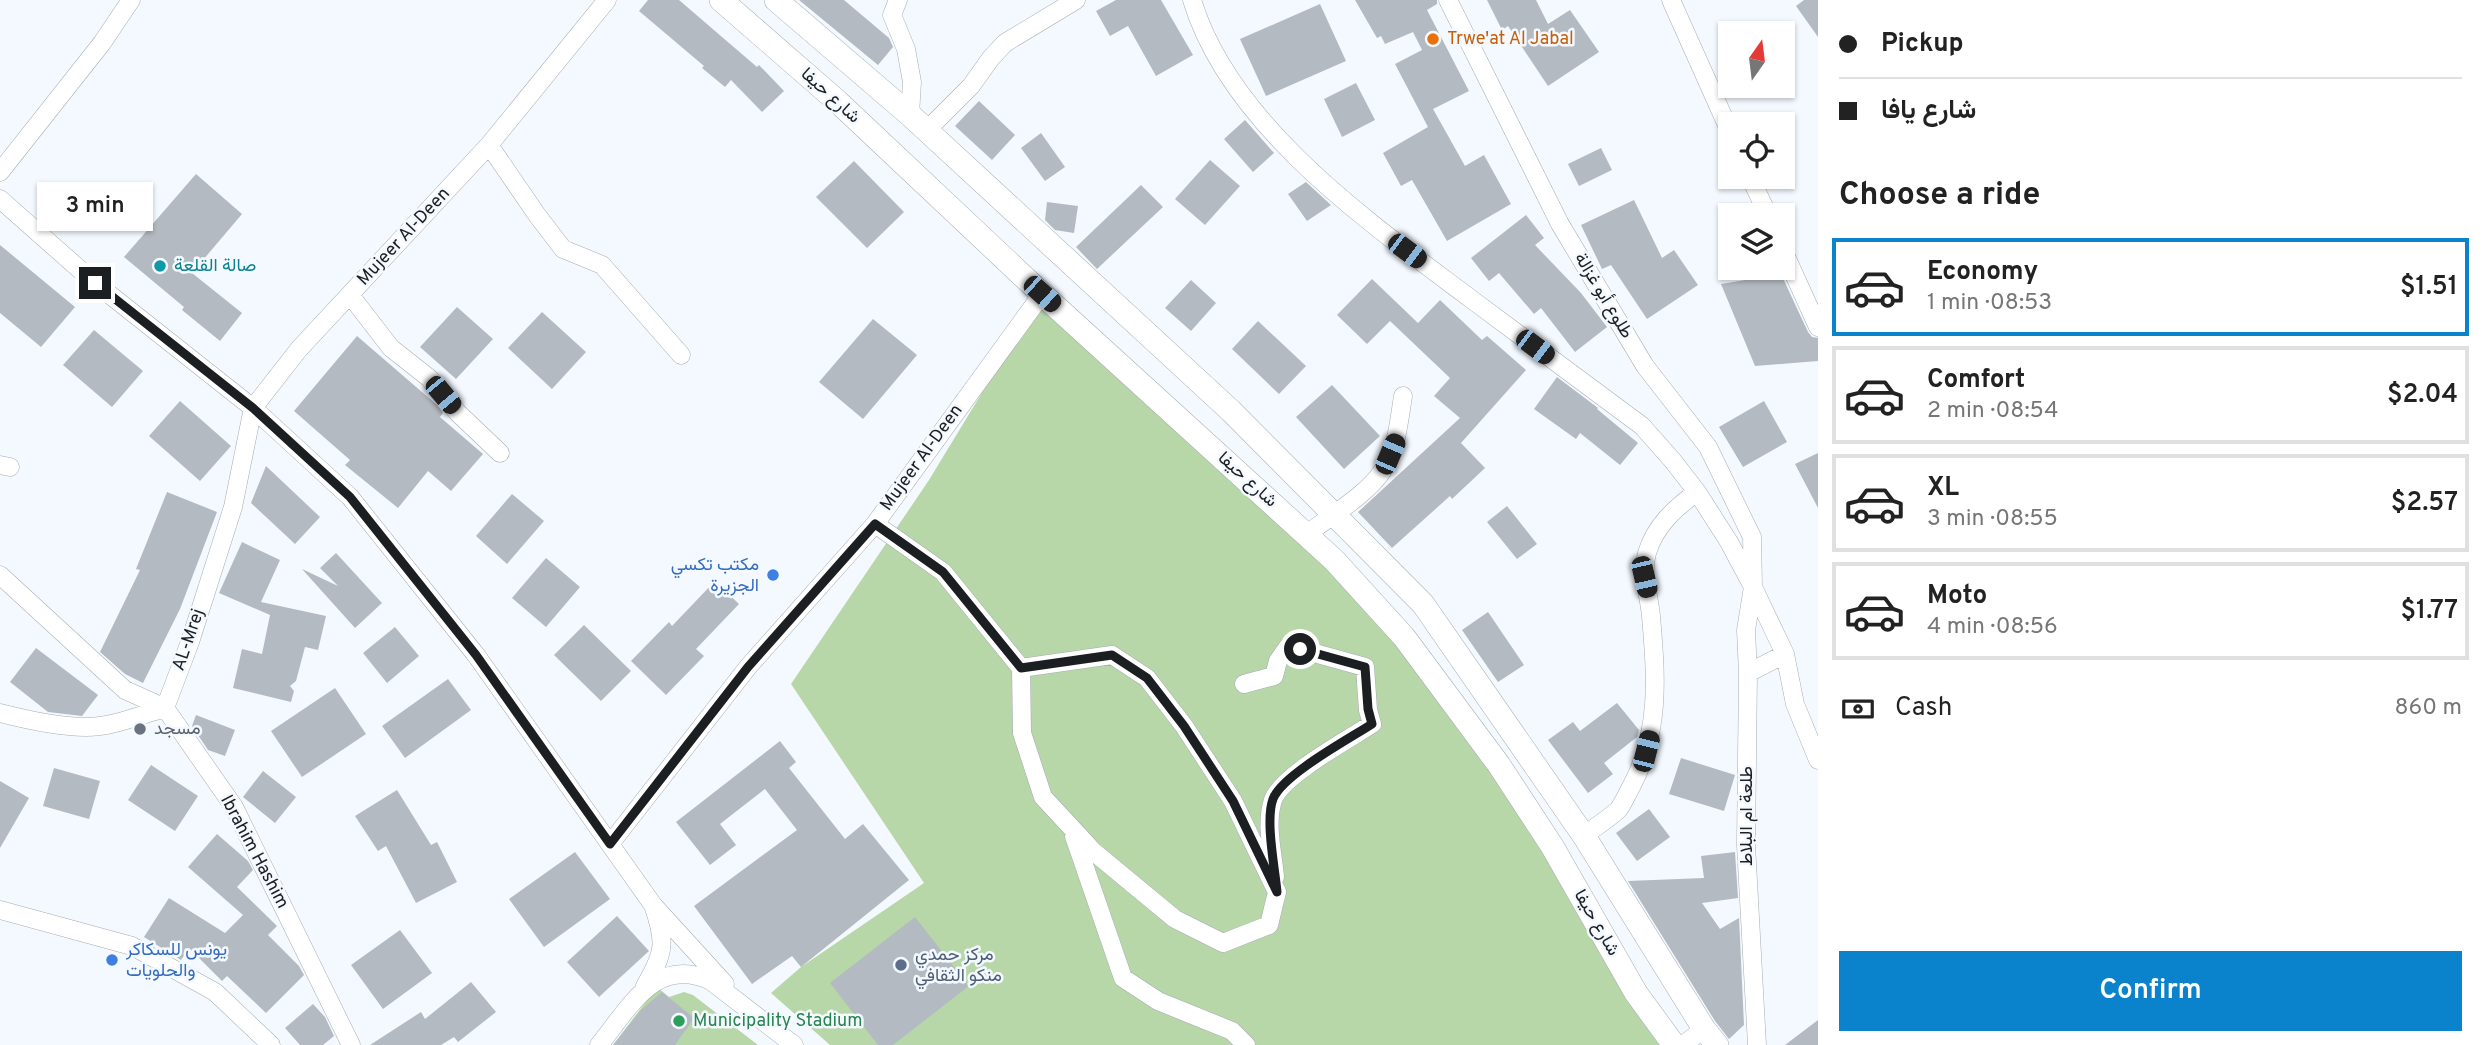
<!DOCTYPE html>
<meta charset="utf-8">
<style>
:root{--surface:#fff;--page:#f2f2f2;--text:#222;--muted:#767676;--line:#e0e0e0;--accent:#0b83cc}
body{margin:0;font-family:Overpass,Vazirmatn,sans-serif;background:var(--page);color:var(--text);height:100vh;display:flex;flex-direction:column;font-size:26px;white-space:nowrap}
*{box-sizing:border-box;margin:0}
p{font-size:23px;color:var(--muted)}
.icon{flex:none;width:38px;height:38px;fill:none;stroke:currentColor;stroke-width:2;stroke-linecap:round;stroke-linejoin:round}
.map{position:relative;flex:1;overflow:hidden}
.details{display:flex;flex-direction:column;background:var(--surface);width:665px}
.details>*{flex:none}
.top-card{display:grid;align-content:center;height:154px;padding:0 21px;background:var(--surface)}
.needle{width:46px;rotate:14deg}
.buttons{position:absolute;left:1718px;top:21px;display:grid;gap:14px}
.buttons a{display:grid;place-items:center;width:77px;height:77px;border-radius:0px;background:var(--surface);box-shadow:0 2px 5px #0004;font-size:35px}
.end{position:absolute;width:32px;height:32px;margin:-16px;border:9px solid #1c1f21;background:#fff;box-shadow:0 0 0 4px #fff}
.from{border-radius:50%}
.bubble{position:absolute;height:49px;border-radius:0px;background:var(--surface);box-shadow:0 2px 5px #0004;font-size:23px;font-weight:600;line-height:49px;text-align:center}
.car{position:absolute;width:21px;height:42px;margin:-21px -10px;border-radius:9px;box-shadow:0 0 5px 2px #0007;background:linear-gradient(#222 24%,#8ab4d8 0 40%,#222 0 76%,#8ab4d8 0 86%,#222 0)}
.top-card b{display:flex;align-items:center;gap:24px;height:66px;font-size:26px}
.top-card b+b{border-top:2px solid var(--line)}
.top-card i{width:18px;height:18px;background:var(--text)}
ul{padding:0;list-style:none}
li{display:flex;align-items:center;gap:21px;height:98px;margin:0 14px 10px;padding:0 7px;border:4px solid var(--line);border-radius:0px}
li div{flex:1}
li b{display:block;font-size:26px}
li em{font-style:normal;font-weight:600}
li.selected{border-color:var(--accent)}
li>.icon{width:63px;height:63px;stroke-width:1.5}
h2{padding:0 21px;font-size:32px;line-height:84px}
.pay{display:flex;align-items:center;gap:18px;height:77px;padding:0 21px;font-size:26px}
.pay p{margin-inline-start:auto}
.primary-button{display:flex;gap:14px;margin-top:auto;padding:14px 21px}
.primary-button a{flex:1;height:80px;border-radius:0px;background:var(--accent);color:#fff;font-size:28px;font-weight:600;line-height:80px;text-align:center}
main{display:flex;flex:1;min-height:0}
.map>svg:first-child{display:block}
</style>
<main>
<div class="map">
<svg width="1818" height="1045" viewBox="0 0 1818 1045">
<rect width="100%" height="100%" fill="#f4f9ff"/>
<!-- green -->
<path fill="#b7d7a9" d="M1042,294l362,343 270,408h-844l-59,-52 30,-26 123,-84 -133,-199 138,-204z
M657,987l12,10 15,-5 9,3 65,50h-145z"/>
<!-- building -->
<path fill="#b4bac1" d="M648,0h31l78,67 2,-2 25,26 -22,21 -31,-32 -6,7 -23,-19 2,-2 -65,-55z
M799,0h45l45,38 4,9 -15,18z
M1116,0h45l32,55 -37,21 -28,-50 -18,10 -14,-25z
M1355,0h82v4l-10,6 42,81 -36,18 32,57 19,-11 27,49 -64,37 -35,-61 -11,6 -18,-33 45,-26 -33,-63 27,-14 -9,-18 -28,12 -4,-8 -4,2z
M1487,0h49l12,24 22,-14 29,42 -51,34 -40,-60 -6,4z
M1804,0h14v37l-22,-31z
M1320,4l26,57 -80,35 -26,-57z
M1356,83l19,37 -33,17 -18,-38z
M979,101l36,34 -23,25 -37,-34z
M1245,120l29,33 -21,19 -29,-33z
M1041,133l24,34 -20,14 -24,-33z
M1601,148l11,22 -33,16 -11,-22z
M1210,160l30,26 -35,39 -30,-26z
M854,161l50,51 -37,36 -51,-51z
M196,174l46,40 -50,59 50,40 -22,28 -38,-31 2,-3 -60,-50z
M1306,182l25,23 -24,16 -19,-27z
M1141,185l22,22 -66,62 -21,-22z
M1634,200l28,58 12,-8 24,35 -51,34 -36,-54 -9,4 -21,-44z
M1047,202l31,4 -4,27 -19,-3 -10,-10z
M1526,215l18,23 -9,7 46,48 26,34 -32,25 -34,-44 -7,6 -35,-41 -10,8 -18,-23z
M0,245l75,62 -34,40 -41,-34z
M1781,274l27,58 4,5 6,1v23l-63,5 -34,-82z
M1372,279l46,44 22,-23 42,40 5,-4 39,34 -65,73 24,25 -33,31 -2,-3 -58,52 -34,-36 102,-94 -26,-22 16,-18 -60,-57 -23,23 -30,-29z
M1191,280l25,23 -25,28 -26,-23z
M457,307l36,32 -37,40 -36,-32z
M542,312l44,40 -34,37 -44,-41z
M873,319l44,36 -54,64 -44,-37z
M1258,321l48,45 -27,28 -47,-45z
M94,330l49,41 -31,36 -49,-42z
M357,336l80,69 6,8 -3,4 43,37 -32,37 -23,-20 -30,37 -53,-43 5,-5 -56,-49z
M1557,377l41,31 -1,1 41,34 -18,22 -40,-32 -4,6 -42,-30z
M1332,385l48,51 -36,33 -48,-52z
M180,401l51,45 -31,35 -51,-45z
M1764,401l23,41 -44,25 -24,-40z
M1818,453v55l-23,-44z
M266,466l54,51 -25,27 -44,-41z
M167,492l50,20 -37,97 -37,74 -18,-9 -25,-22 40,-82 -4,-1z
M512,494l32,27 -37,43 -31,-28z
M1507,506l30,38 -20,15 -30,-37z
M242,542l38,18 -19,42 65,14 -8,34 -13,-3 -9,34 -6,5 4,5 -3,11 -58,-14 9,-39 20,5 8,-39 -51,-22z
M336,553l46,50 -27,25 -53,-59 36,17 -18,-18z
M546,558l34,29 -34,40 -34,-29z
M715,581l24,23 -43,45 8,7 -38,39 -35,-34 38,-39 3,4z
M1488,612l36,53 -26,17 -36,-52z
M584,625l47,46 -30,30 -47,-46z
M395,627l24,29 -32,27 -24,-30z
M36,648l62,47 -16,21 -34,-4 -38,-30z
M448,679l23,31 -66,48 -23,-32z
M335,688l31,46 -64,43 -31,-46z
M1617,703l22,27 -2,7 -33,26 9,11 -25,19 -40,-53 25,-18 7,9z
M196,715l39,15 -10,26 -17,-6 -16,-24z
M780,741l16,21 -7,6 56,71 18,-15 46,56 -108,87 -9,-11 -40,28 -58,-78 103,-76 -32,-41 -45,35 16,21 -26,20 -34,-43z
M1681,758l54,17 -11,36 -55,-17z
M151,765l47,31 -23,35 -47,-31z
M54,768l46,13 -11,38 -46,-13z
M263,771l33,26 -21,26 -32,-26z
M0,781l29,17 -29,50z
M397,790l34,55 6,-3 20,40 -41,21 -30,-57 -8,5 -23,-35z
M1649,809l21,28 -33,24 -21,-28z
M217,834l31,27 5,9 -16,17 40,39 -9,9 31,31 5,9 -38,38 -39,-37 -5,5 -33,-33 -8,12 -37,-23 25,-39 56,35 18,-18 -55,-48z
M575,852l35,47 -66,48 -35,-48z
M1735,852l3,46 -36,5 18,26 19,-11 5,107 -15,14 -14,-18 -87,-140 76,-3 -3,-22z
M617,916l32,35 -50,46 -32,-35z
M915,917l54,69 -76,59h-15l-48,-62z
M400,930l32,43 -49,36 -32,-44z
M471,982l25,30 -38,30 -4,-5 -13,8h-71l51,-33 4,7z
M662,992l32,26 -19,27h-62l29,-36z
M313,1004l12,13 9,19 -11,9h-23l-15,-17z
M1818,1020v25h-33z"/>
<g fill="none" stroke-linecap="round" stroke-linejoin="round">
<defs>
<path id="minor" d="M898,0l-6,15 14,34 6,33 -2,33
M1192,0c38,126 178,223 279,299 57,42 114,85 171,127l31,35 24,31 32,50 24,45 32,67 10,50 23,56
M1448,0l112,224 85,142 63,81 44,90 1,50 -7,43 2,43 -2,172 11,200
M1671,0l60,134
M926,131l45,-45 20,-28 14,-15 71,-43
M489,145l48,70 26,34 39,16 79,90
M0,172l102,-129 29,-43
M1750,177l18,38
M0,199l95,84 158,125 97,89 126,158 177,250
M1783,250l35,77
M350,295l41,53 38,30 29,35 42,40
M0,465l10,2
M875,524l68,48 78,96 1,65 21,64 51,55 81,67 48,24 46,-18 8,-33 -44,-91 -49,-75 -37,-48 -35,-23 -91,13
M1307,534c23,-18 60,-39 76,-64 14,-22 16,-49 20,-74
M0,575l125,115 40,18 69,99 117,238
M1748,673l37,-19
M1244,684l30,-8 4,-15 9,-13 13,1 65,18 3,43 4,14c-23,15 -91,52 -99,76 -8,24 0,53 2,77
M0,713c27,7 58,14 86,14 26,0 54,-12 79,-19l25,-66 43,-135 20,-99 46,-59 190,-204 118,-145
M1074,836l49,142 35,23 74,30 14,14
M1584,836c11,-9 24,-17 34,-26 5,-6 9,-16 13,-23 30,-55 25,-112 20,-171 -2,-22 -10,-41 -4,-63 8,-27 28,-45 50,-61
M610,844l138,-177 127,-143 167,-230
M0,910l132,36 83,46 56,53
M645,986c20,-34 21,-44 8,-81l72,79
M599,1045c31,-38 57,-90 112,-64l83,64
M1683,1045l21,-16"/>
<path id="major" d="M721,0l116,101 205,193 292,266 70,77 95,128 53,81 84,147 38,52
M776,0l134,115 321,296 192,193 161,232 120,193 13,16"/>
</defs>
<!-- minor casing -->
<use href="#minor" stroke="#a6acb3" stroke-width="19"/>
<!-- major casing -->
<use href="#major" stroke="#a6acb3" stroke-width="24"/>
<!-- minor -->
<use href="#minor" stroke="#fff" stroke-width="18"/>
<!-- major -->
<use href="#major" stroke="#fff" stroke-width="23"/>
</g>
<g fill="none" stroke-linecap="round" stroke-linejoin="round">
<!-- route -->
<path stroke="#1c1f21" stroke-width="9" d="M95,283l158,125 97,89 126,158 134,189 138,-177 127,-143 68,48 78,96 91,-13 35,23 37,48 49,75 44,91c-2,-23 -12,-72 -4,-93 9,-24 76,-60 99,-75l-4,-15 -3,-42 -65,-18"/>
</g>
<!-- markers -->
<circle fill="#e8710a" stroke="#f4f9ff" stroke-width="2.5" cx="1433" cy="39" r="7"/>
<circle fill="#0f9aa8" stroke="#f4f9ff" stroke-width="2.5" cx="160" cy="266" r="7"/>
<g fill="#3f7fe0" stroke="#f4f9ff" stroke-width="2.5">
<circle cx="773" cy="575" r="7"/>
<circle cx="112" cy="960" r="7"/>
</g>
<circle fill="#6b7280" stroke="#f4f9ff" stroke-width="2.5" cx="140" cy="729" r="7"/>
<circle fill="#5c6f8a" stroke="#f4f9ff" stroke-width="2.5" cx="901" cy="965" r="7"/>
<circle fill="#2e9e5b" stroke="#f4f9ff" stroke-width="2.5" cx="679" cy="1021" r="7"/>
<g text-anchor="middle" dominant-baseline="central" stroke-width="5" stroke-linejoin="round" paint-order="stroke">
<!-- food labels -->
<g font-size="18" fill="#c56008" stroke="#f4f9ff" text-anchor="start">
<text x="1447" y="39">Trwe'at Al Jabal</text>
</g>
<!-- street labels -->
<g font-size="18" fill="#1c1f21" stroke="#f4f9ff">
<text transform="translate(830 96) rotate(42)">شارع حيفا</text>
<text transform="translate(404 237) rotate(-47)">Mujeer Al-Deen</text>
<text transform="translate(1603 296) rotate(59)">طلوع أبو غزالة</text>
<text transform="translate(922 458) rotate(-54)">Mujeer Al-Deen</text>
<text transform="translate(1247 480) rotate(42)">شارع حيفا</text>
<text transform="translate(189 640) rotate(-71)">AL-Mrej</text>
<text transform="translate(1747 816) rotate(-90)">طلعة ام البلاط</text>
<text transform="translate(254 852) rotate(62)">Ibrahim Hashim</text>
<text transform="translate(1596 923) rotate(60)">شارع حيفا</text>
</g>
<!-- culture labels -->
<g font-size="18" fill="#0d838f" stroke="#f4f9ff" text-anchor="start">
<text x="174" y="266">صالة القلعة</text>
</g>
<!-- shop labels -->
<g font-size="18" fill="#366cbe" stroke="#f4f9ff" text-anchor="end">
<text x="759" y="565">مكتب تكسي<tspan x="759" dy="21">الجزيرة</tspan></text>
<text x="126" y="950" text-anchor="start">يونس للسكاكر<tspan x="126" dy="21">والحلويات</tspan></text>
</g>
<!-- worship labels -->
<g font-size="18" fill="#5b616d" stroke="#f4f9ff" text-anchor="start">
<text x="154" y="729">مسجد</text>
</g>
<!-- service labels -->
<g font-size="18" fill="#4e5e75" stroke="#f4f9ff" text-anchor="start">
<text x="915" y="955">مركز حمدي<tspan x="915" dy="21">منكو الثقافي</tspan></text>
</g>
<!-- leisure labels -->
<g font-size="18" fill="#27864d" stroke="#f4f9ff" text-anchor="start">
<text x="693" y="1021">Municipality Stadium</text>
</g>
</g>
</svg>
<div class="buttons">
<a><svg class="needle" viewBox="-14 -14 28 28"><path d="M0-13l5 13h-10z" fill="#e53935"/><path d="M0 13l5-13h-10z" fill="#767676"/></svg></a>
<a><svg class="icon" aria-label="locate" viewBox="0 0 24 24"><circle cx="12" cy="12" r="6"/><path d="M12 2v4M12 18v4M2 12h4M18 12h4"/></svg></a>
<a><svg class="icon" aria-label="layers" viewBox="0 0 24 24"><path d="M12 4l9 5-9 5-9-5zM3 14l9 5 9-5"/></svg></a>
</div>
<i class="end from" style="left:1300px;top:649px"></i>
<i class="end" style="left:95px;top:283px"></i>
<div class="bubble" style="left:37px;top:182px;width:116px">3 min</div>
<i class="car" style="left:1407px;top:251px;rotate:127deg"></i>
<i class="car" style="left:1042px;top:294px;rotate:132deg"></i>
<i class="car" style="left:1535px;top:347px;rotate:127deg"></i>
<i class="car" style="left:443px;top:395px;rotate:140deg"></i>
<i class="car" style="left:1390px;top:454px;rotate:23deg"></i>
<i class="car" style="left:1644px;top:577px;rotate:167deg"></i>
<i class="car" style="left:1646px;top:751px;rotate:14deg"></i>
</div>
<section class="details">
<div class="top-card">
<b><i class="from"></i>Pickup</b>
<b><i></i>شارع يافا</b>
</div>
<h2>Choose a ride</h2>
<ul>
<li class="selected"><svg class="icon" aria-label="car" viewBox="0 0 24 24"><path d="M5 17H2v-5l4-1 3-4h7l3 4 3 1v5h-3M9 17h6M6 11h13"/><circle cx="7" cy="17" r="2"/><circle cx="17" cy="17" r="2"/></svg><div><b>Economy</b><p>1 min · 08:53</p></div><em>$1.51</em></li>
<li><svg class="icon" aria-label="car" viewBox="0 0 24 24"><path d="M5 17H2v-5l4-1 3-4h7l3 4 3 1v5h-3M9 17h6M6 11h13"/><circle cx="7" cy="17" r="2"/><circle cx="17" cy="17" r="2"/></svg><div><b>Comfort</b><p>2 min · 08:54</p></div><em>$2.04</em></li>
<li><svg class="icon" aria-label="car" viewBox="0 0 24 24"><path d="M5 17H2v-5l4-1 3-4h7l3 4 3 1v5h-3M9 17h6M6 11h13"/><circle cx="7" cy="17" r="2"/><circle cx="17" cy="17" r="2"/></svg><div><b>XL</b><p>3 min · 08:55</p></div><em>$2.57</em></li>
<li><svg class="icon" aria-label="car" viewBox="0 0 24 24"><path d="M5 17H2v-5l4-1 3-4h7l3 4 3 1v5h-3M9 17h6M6 11h13"/><circle cx="7" cy="17" r="2"/><circle cx="17" cy="17" r="2"/></svg><div><b>Moto</b><p>4 min · 08:56</p></div><em>$1.77</em></li>
</ul>
<div class="pay"><svg class="icon" aria-label="cash" viewBox="0 0 24 24"><path d="M3 7h18v10H3z"/><circle cx="12" cy="12" r="2"/></svg>Cash<p>860 m</p></div>
<div class="primary-button"><a>Confirm</a></div>
</section>
</main>
